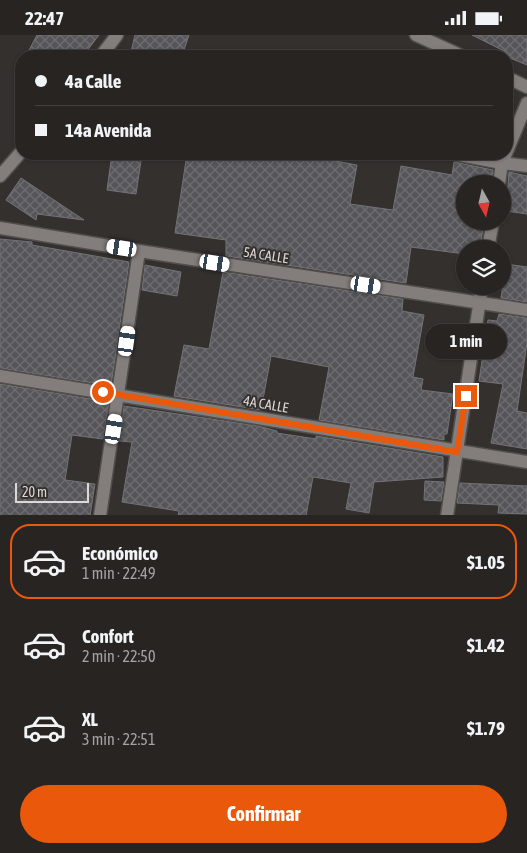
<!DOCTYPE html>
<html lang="es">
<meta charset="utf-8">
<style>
:root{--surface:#272422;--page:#33302f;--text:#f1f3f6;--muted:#a4a4a5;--line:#434140;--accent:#ea580c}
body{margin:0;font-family:"Asap Condensed",sans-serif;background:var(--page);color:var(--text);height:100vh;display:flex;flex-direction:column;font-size:19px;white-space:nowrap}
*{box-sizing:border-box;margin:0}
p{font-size:16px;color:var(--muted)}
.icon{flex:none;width:28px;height:28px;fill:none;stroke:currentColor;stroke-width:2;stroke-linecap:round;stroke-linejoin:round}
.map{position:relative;height:480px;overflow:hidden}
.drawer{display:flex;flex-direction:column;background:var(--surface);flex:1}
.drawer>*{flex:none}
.hud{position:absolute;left:15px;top:15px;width:498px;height:110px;border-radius:20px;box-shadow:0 1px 4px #0004,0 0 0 1px var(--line);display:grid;align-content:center;height:110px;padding:0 20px;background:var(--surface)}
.needle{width:32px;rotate:172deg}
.fabs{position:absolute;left:456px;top:140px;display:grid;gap:10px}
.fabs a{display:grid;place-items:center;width:55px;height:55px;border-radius:50%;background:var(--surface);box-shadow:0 1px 4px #0004,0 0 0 1px var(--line);font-size:25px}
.scale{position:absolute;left:15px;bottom:12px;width:74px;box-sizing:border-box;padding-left:5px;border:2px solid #dbd8d6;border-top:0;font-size:14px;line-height:18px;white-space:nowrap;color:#dbd8d6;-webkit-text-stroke:4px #34302d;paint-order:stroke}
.end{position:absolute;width:22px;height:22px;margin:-11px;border:6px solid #ea580c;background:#fff;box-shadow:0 0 0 2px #fff}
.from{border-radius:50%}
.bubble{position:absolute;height:35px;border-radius:18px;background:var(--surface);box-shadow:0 1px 4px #0004,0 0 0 1px var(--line);font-size:16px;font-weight:700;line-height:35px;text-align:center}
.car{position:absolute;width:15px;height:30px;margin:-15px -8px;border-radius:6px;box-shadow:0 0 4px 1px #0007;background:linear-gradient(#fff 24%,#345 0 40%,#fff 0 76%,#345 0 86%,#fff 0)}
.hud b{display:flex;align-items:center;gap:18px;height:48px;font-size:19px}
.hud b+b{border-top:1px solid var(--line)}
.hud i{width:12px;height:12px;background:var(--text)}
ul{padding:9px 0 0;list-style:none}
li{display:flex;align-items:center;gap:15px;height:75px;margin:0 10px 8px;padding:0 10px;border:2px solid transparent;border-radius:20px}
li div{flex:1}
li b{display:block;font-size:19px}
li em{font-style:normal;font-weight:700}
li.current{border-color:var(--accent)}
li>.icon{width:45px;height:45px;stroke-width:1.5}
.action{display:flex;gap:10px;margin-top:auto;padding:10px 20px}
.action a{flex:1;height:58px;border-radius:30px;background:var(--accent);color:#fff;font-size:20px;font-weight:700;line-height:58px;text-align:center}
.status{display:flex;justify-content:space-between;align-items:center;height:35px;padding:0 25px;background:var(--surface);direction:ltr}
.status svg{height:14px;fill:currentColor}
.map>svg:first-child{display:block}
</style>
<div class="status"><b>22:47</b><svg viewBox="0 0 49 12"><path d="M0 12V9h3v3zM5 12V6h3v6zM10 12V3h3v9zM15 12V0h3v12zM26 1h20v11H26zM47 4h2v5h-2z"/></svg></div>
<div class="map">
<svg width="527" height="481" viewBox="0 0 527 481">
<defs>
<pattern id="building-cross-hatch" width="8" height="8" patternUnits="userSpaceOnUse" patternTransform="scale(1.25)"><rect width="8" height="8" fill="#56565a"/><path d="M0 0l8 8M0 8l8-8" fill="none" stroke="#6e6e71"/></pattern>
</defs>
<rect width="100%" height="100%" fill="#34302d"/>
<!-- building -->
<path fill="url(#building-cross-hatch)" stroke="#737277" d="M37,0h62l-16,21h-57z
M135,0h54l-7,21h-52z
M472,0h55v30l-22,-9 1,-4z
M112,119h30l-6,40 -29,-4z
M187,119h112l58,11 -7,39 43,6 8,-44 51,9 2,-13 39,8 -2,14h-26v37h19l-4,28h-15v5l-54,-7 -5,36 -180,-27v-16l-51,-7z
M509,137l18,4v38l-21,-3z
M21,143l63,42 -47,-6 -1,6 -30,-20z
M0,204l32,3v3l97,17 -18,124 -111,-18z
M506,229l21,3v35l-26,-4z
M145,230l36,7 -4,24 -35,-6z
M223,237l180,27 -1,12 22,4 -11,62 10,2 -2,11 32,4 -6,40h-3v6l-125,-20 10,-53 -58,-11 -10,54 -87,-14 10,-51 25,4z
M499,279l28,4v25l-10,68 10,2v36l-36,-6 12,-59 -24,-3 9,-61 9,1z
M0,349l109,18 -6,37 -31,-4 -7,45 30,4 -5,32h-90z
M124,371l134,20 19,5v2l39,6v-3l127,21v20l-69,5 -5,31 -23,-4 5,-26 -38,-6 -7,39h-128l1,-5 -57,-9 10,-60 -13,-1z
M425,446l19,1 -3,19 -17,-1z
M460,448l67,3v28l-29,-1 1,-8 -42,-2z"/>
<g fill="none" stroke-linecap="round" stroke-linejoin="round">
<defs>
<path id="minor" d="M416,0l46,21
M101,21l16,-21
M506,42l21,10
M454,119l48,9 25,3
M0,141l21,-24
M499,149l3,-21 25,-60
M0,193l139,23 388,59
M488,214l5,-28
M0,341l527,86
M100,481l39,-265
M447,481l35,-230"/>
</defs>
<!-- minor casing -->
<use href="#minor" stroke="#514e4c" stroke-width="15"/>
<!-- minor -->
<use href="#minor" stroke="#837e7b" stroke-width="12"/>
</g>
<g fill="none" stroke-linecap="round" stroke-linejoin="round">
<!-- route -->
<path stroke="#ea580c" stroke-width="6" d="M103,357l354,60 9,-56"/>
</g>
<g text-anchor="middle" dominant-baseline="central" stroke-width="4" stroke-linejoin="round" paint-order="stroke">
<!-- street labels -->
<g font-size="14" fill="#dbd8d6" stroke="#34302d">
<text transform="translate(266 220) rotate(9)">5A CALLE</text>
<text transform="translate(266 369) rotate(10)">4A CALLE</text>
</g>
</g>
</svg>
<div class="fabs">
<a><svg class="needle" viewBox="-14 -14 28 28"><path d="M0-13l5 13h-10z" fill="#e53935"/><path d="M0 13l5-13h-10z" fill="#a4a4a5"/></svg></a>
<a><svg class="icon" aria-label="layers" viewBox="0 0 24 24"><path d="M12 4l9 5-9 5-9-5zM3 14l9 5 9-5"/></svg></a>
</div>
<div class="scale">20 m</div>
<i class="end from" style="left:103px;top:357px"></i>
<i class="end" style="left:466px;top:361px"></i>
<div class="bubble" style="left:425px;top:289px;width:82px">1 min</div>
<i class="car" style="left:122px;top:213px;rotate:279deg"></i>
<i class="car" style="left:215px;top:228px;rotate:99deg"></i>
<i class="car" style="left:366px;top:250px;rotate:99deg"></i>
<i class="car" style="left:127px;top:306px;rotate:8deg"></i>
<i class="car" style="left:114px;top:394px;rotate:9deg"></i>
<div class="hud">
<b><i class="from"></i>4a Calle</b>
<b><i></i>14a Avenida</b>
</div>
</div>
<section class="drawer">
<ul>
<li class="current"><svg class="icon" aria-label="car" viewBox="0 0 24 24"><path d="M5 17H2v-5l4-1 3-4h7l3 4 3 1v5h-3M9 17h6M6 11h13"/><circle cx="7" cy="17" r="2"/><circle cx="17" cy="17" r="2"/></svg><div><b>Económico</b><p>1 min · 22:49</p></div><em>$1.05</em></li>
<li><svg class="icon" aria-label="car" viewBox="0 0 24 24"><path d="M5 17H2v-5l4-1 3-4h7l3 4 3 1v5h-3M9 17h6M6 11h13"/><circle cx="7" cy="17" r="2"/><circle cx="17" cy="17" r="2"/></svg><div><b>Confort</b><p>2 min · 22:50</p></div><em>$1.42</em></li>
<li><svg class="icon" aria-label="car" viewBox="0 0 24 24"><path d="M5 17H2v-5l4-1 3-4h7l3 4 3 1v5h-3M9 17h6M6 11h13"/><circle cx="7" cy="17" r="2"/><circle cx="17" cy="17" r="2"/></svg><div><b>XL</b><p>3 min · 22:51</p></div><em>$1.79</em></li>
</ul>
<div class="action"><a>Confirmar</a></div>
</section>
